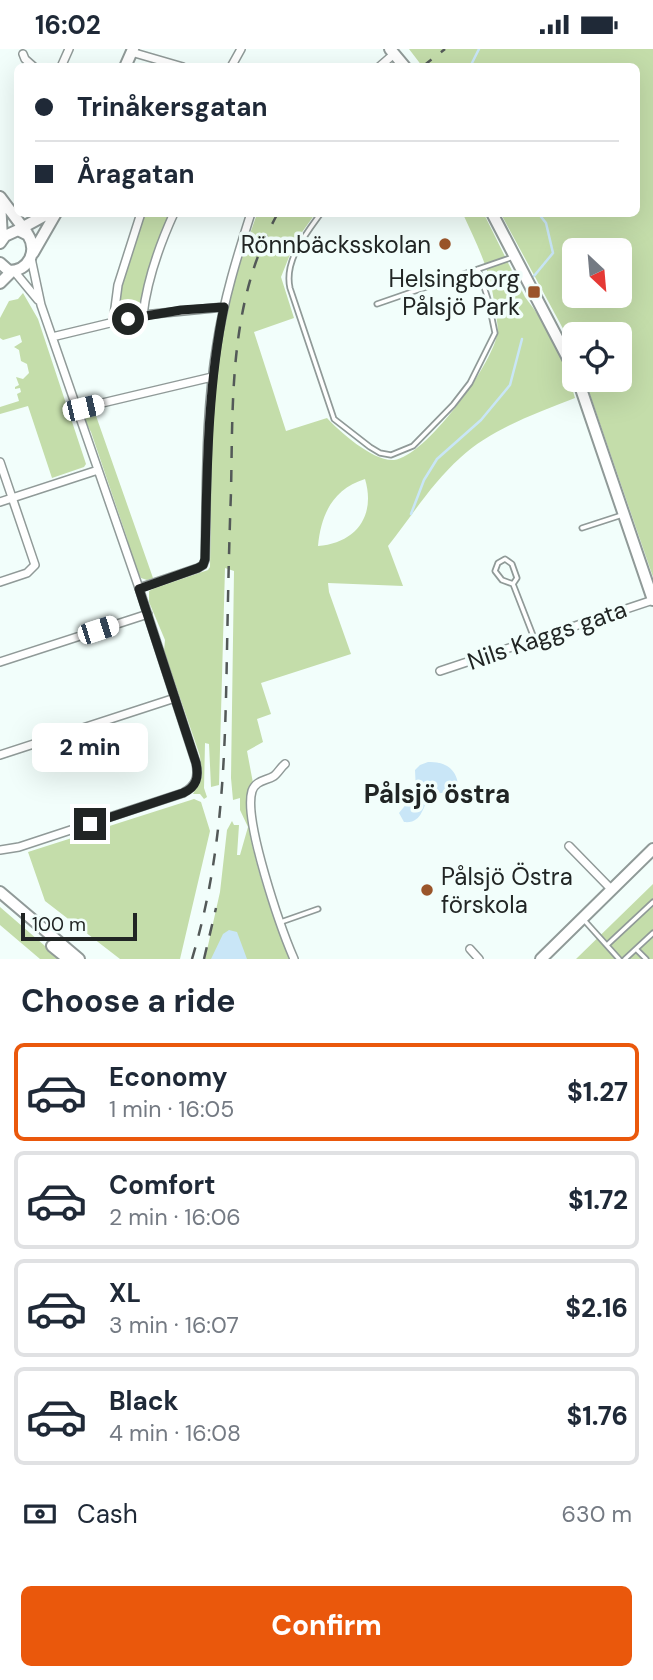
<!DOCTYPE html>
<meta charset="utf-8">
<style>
:root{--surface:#fff;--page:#f6f6f7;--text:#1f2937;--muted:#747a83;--line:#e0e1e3;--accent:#ea580c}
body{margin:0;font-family:"DM Sans",sans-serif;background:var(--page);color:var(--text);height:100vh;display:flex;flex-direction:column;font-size:26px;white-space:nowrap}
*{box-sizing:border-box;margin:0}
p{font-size:23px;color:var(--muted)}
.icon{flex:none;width:38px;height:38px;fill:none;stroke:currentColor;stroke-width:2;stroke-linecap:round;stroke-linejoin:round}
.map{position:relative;height:910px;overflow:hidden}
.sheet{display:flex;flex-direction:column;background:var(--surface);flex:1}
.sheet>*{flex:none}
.hud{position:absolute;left:14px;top:14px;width:626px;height:154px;border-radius:10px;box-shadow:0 7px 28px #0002;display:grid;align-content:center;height:154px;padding:0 21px;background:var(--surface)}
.needle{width:46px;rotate:154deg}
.tools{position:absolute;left:562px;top:189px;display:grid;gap:14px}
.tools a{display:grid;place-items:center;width:70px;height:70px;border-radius:10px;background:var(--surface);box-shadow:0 7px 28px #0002;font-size:35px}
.scale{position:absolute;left:21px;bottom:18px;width:116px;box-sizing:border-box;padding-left:7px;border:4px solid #212524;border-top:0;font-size:19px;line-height:24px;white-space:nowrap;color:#212524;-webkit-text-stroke:5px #f2fefb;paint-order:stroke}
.end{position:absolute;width:32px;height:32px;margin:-16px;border:9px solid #212524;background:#fff;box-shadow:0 0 0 4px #fff}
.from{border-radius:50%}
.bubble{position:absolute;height:49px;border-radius:10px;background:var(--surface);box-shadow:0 7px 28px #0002;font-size:23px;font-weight:800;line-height:49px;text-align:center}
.car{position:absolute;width:21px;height:42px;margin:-21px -10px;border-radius:9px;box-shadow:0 0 5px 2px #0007;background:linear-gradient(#fff 24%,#345 0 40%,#fff 0 76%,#345 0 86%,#fff 0)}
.hud b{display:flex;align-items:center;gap:24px;height:66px;font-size:26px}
.hud b+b{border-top:2px solid var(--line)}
.hud i{width:18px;height:18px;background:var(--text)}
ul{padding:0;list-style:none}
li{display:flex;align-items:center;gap:21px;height:98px;margin:0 14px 10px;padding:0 7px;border:4px solid var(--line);border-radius:10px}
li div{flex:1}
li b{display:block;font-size:26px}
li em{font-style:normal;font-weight:800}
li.current{border-color:var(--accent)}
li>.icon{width:63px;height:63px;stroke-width:1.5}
h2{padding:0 21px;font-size:32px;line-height:84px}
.pay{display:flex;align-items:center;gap:18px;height:77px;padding:0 21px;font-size:26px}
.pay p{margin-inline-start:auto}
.button{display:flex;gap:14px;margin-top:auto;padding:14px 21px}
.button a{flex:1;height:80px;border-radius:10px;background:var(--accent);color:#fff;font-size:28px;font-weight:800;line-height:80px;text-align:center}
.status{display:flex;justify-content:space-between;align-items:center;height:49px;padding:0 35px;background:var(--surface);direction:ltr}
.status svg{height:19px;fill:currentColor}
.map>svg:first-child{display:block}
</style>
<div class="status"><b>16:02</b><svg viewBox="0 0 49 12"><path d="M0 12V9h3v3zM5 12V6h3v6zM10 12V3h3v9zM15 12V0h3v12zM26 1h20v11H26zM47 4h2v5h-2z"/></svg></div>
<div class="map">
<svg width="653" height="910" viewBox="0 0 653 910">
<rect width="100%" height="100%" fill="#f2fefb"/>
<!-- green -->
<path fill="#c4ddaa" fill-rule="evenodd" d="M409,0h244v528l-68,-197h35v-46h-46v15l-73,-135 136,-1v-146l-215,-1zM574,201h46v46h-46z
M143,165h27l-17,44 -11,53 -16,5 -5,-1 -4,-6 4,-22z
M257,165h58l-20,28 -14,35 13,41 -40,14 32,99 41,-13c13,14 47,44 67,42 32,-4 97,-94 103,-125 2,-8 -1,-18 -2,-26 -4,-38 -17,-62 -32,-95h21l41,83c24,30 40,65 50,101 -40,16 -83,30 -115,60 -28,25 -49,59 -72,88l15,40 -75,-3 1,9 22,62 -90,29 10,31 -14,5 6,23 -16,9 6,32c-21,28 23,144 37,176h-85l15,-67 7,-62 5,-9 2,4h5l-2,30h3l8,-28 -8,-17v-12l-7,2 -2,-22 3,-207 -9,-3 -6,217 -8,2 -2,-43 -4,-1 -1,45 3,9 -3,2 -4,-5h-7l9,-17 -2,-21 -36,-105 1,-11 -16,-38v-11l6,-3 53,-18 2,-3c2,-80 -2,-162 13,-241 8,-38 21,-76 34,-112zM365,430c11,37 -9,64 -47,67 3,-32 15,-57 47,-67z
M23,244l15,26 48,145 -2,3 -32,11 -24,-72 -28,8v-7l19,-6 -2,-7 4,-2 -1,-4 -5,1v-2l4,-2 -3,-8 7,2 6,-6 -2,-9 -6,-3 -2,-11 -5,-3 8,-5 -2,-7 -17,5 -3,-2v-20l9,-17 9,-2z
M84,363l4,3 7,-2 58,165 -6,2 -6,-2 -8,-15 -6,-25 -36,-106 -7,-13z
M194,750l7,3 9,29 -30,128h-60l-75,-58 -17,-49z
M653,835v75h-77z
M0,858l60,52h-20l-40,-34z"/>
<!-- water -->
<path fill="#c9e6f7" d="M428,713c16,-1 30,7 30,25l-6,5 -21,2c-9,12 -8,30 -27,28l-5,-9 17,-21 -1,-22 5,-5z
M229,881l8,2 10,27h-36l12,-25z"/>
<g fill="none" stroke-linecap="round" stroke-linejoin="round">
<!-- stream -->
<path stroke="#c9e6f7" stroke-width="2.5" d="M470,18l9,-18
M534,227l19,-23 -7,-30 -8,-10
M411,465l13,-34 13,-21 44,-39 29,-35 12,-46"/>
<defs>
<path id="lane" d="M321,164c-16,22 -37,48 -31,75l44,131 36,28 10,6 11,2 22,-9 40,-41 17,-22 25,-50 -7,-34 -10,-30
M377,255l136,-47
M582,479l40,-13
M513,535l4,-6 -5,-14 -7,-5 -7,4 -3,8 7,9 11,4 21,54
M584,871l35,39
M281,873l37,-13
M607,896l46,-43
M636,900l10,10
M625,910l28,-26"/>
<path id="street" d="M131,3l52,15
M23,5l2,5 9,8
M61,18l8,-18
M231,18l10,-18
M379,18l15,-13
M14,222l24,29
M143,266c4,-35 16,-69 31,-102
M113,274l5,-38 23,-72
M52,288l91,-22 81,-8
M77,360l135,-32
M0,413l35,103 -8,8 -27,9
M0,453l98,-32
M139,539l59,-20 5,-3 2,-5c2,-72 0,-145 12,-216 7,-45 20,-87 34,-131
M0,613l148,-48
M440,622l213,-71
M0,706l175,-57
M285,715c-4,3 -7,9 -11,12 -8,5 -18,4 -22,15 -9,29 29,138 42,168
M569,797l43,44
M0,801l19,-3 164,-54c13,-7 16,-16 13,-30l-57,-175 -98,-283 -10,-47
M470,900l9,10"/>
<path id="secondary" d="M390,0l15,18
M125,18l8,-18
M0,148l27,36
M0,151l2,39
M492,164l82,157
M18,181l31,-17
M0,194l5,-7 13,-6 10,5c10,16 1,36 -19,36l-9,-8
M33,204l23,-40
M0,234l12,-12
M578,331l75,220
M0,843l79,67
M52,897l16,13
M541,910l112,-110"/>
</defs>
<!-- lane casing -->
<use href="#lane" stroke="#909a98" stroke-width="7"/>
<!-- street casing -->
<use href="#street" stroke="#909a98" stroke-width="10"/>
<!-- secondary casing -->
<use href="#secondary" stroke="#909a98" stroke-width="14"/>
<!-- lane -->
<use href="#lane" stroke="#fff" stroke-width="3.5"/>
<!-- street -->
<use href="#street" stroke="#fff" stroke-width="7"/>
<!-- secondary -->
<use href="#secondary" stroke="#fff" stroke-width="10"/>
<!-- rail -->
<path stroke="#535958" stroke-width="2.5" stroke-dasharray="12 12" stroke-linecap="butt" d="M422,18l23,-18
M192,910c31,-104 33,-201 35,-309 1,-53 2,-105 4,-158 2,-96 -2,-192 47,-279
M204,910l12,-51"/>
</g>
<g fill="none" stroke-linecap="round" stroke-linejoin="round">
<!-- route -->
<path stroke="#212524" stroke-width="9" d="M90,775l93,-31c14,-6 16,-16 13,-30l-57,-174 59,-21 5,-3 2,-6c2,-84 2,-169 19,-252l-43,3 -53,9"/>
</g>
<!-- markers -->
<g fill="#9a552a" stroke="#f2fefb" stroke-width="2.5">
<circle cx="445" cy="195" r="7"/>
<rect x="527" y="236" width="14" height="14" rx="3.5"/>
<circle cx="427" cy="841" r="7"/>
</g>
<g text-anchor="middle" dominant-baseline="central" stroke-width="7" stroke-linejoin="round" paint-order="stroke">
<!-- poi labels -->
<g font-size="24" fill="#212524" stroke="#f2fefb" text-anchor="end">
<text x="431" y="195">Rönnbäcksskolan</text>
<text x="520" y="229">Helsingborg<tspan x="520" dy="28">Pålsjö Park</tspan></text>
<text x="441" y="827" text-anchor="start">Pålsjö Östra<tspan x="441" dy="28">förskola</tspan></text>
</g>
<!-- street labels -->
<g font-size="24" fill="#212524" stroke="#f2fefb">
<text transform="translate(547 586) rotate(-19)">Nils Kaggs gata</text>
</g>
<!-- neighbourhood labels -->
<g font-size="26" font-weight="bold" fill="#212524" stroke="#f2fefb">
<text x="437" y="745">Pålsjö östra</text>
</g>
</g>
</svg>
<div class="tools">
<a><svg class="needle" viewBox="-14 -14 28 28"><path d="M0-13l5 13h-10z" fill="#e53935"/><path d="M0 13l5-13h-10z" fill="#747a83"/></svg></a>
<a><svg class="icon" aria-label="locate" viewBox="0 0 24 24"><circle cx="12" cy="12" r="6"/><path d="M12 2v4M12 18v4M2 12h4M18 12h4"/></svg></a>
</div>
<div class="scale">100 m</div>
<i class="end from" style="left:128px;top:270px"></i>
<i class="end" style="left:90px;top:775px"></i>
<div class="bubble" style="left:32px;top:674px;width:116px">2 min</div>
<i class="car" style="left:83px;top:359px;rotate:77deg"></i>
<i class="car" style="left:98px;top:581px;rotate:72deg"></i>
<div class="hud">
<b><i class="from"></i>Trinåkersgatan</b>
<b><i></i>Åragatan</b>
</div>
</div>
<section class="sheet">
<h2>Choose a ride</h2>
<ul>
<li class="current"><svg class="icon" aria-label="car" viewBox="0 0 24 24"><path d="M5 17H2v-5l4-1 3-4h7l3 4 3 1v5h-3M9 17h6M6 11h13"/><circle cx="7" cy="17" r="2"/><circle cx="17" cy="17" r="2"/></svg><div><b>Economy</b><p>1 min · 16:05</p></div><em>$1.27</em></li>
<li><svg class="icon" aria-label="car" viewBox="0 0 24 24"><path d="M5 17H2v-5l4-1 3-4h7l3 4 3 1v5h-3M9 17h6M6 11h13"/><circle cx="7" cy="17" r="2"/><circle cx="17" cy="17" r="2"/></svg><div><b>Comfort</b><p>2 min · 16:06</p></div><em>$1.72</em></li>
<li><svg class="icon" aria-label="car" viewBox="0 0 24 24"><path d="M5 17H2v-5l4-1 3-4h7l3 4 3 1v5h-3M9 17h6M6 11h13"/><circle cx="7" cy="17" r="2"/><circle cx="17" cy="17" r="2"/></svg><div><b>XL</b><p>3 min · 16:07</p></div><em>$2.16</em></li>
<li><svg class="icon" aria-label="car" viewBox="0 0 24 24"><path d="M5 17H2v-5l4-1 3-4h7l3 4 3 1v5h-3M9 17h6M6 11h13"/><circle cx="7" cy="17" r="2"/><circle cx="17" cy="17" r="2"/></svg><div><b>Black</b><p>4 min · 16:08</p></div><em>$1.76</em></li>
</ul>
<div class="pay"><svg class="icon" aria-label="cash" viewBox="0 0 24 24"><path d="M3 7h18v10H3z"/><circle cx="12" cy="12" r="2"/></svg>Cash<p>630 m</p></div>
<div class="button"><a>Confirm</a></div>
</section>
